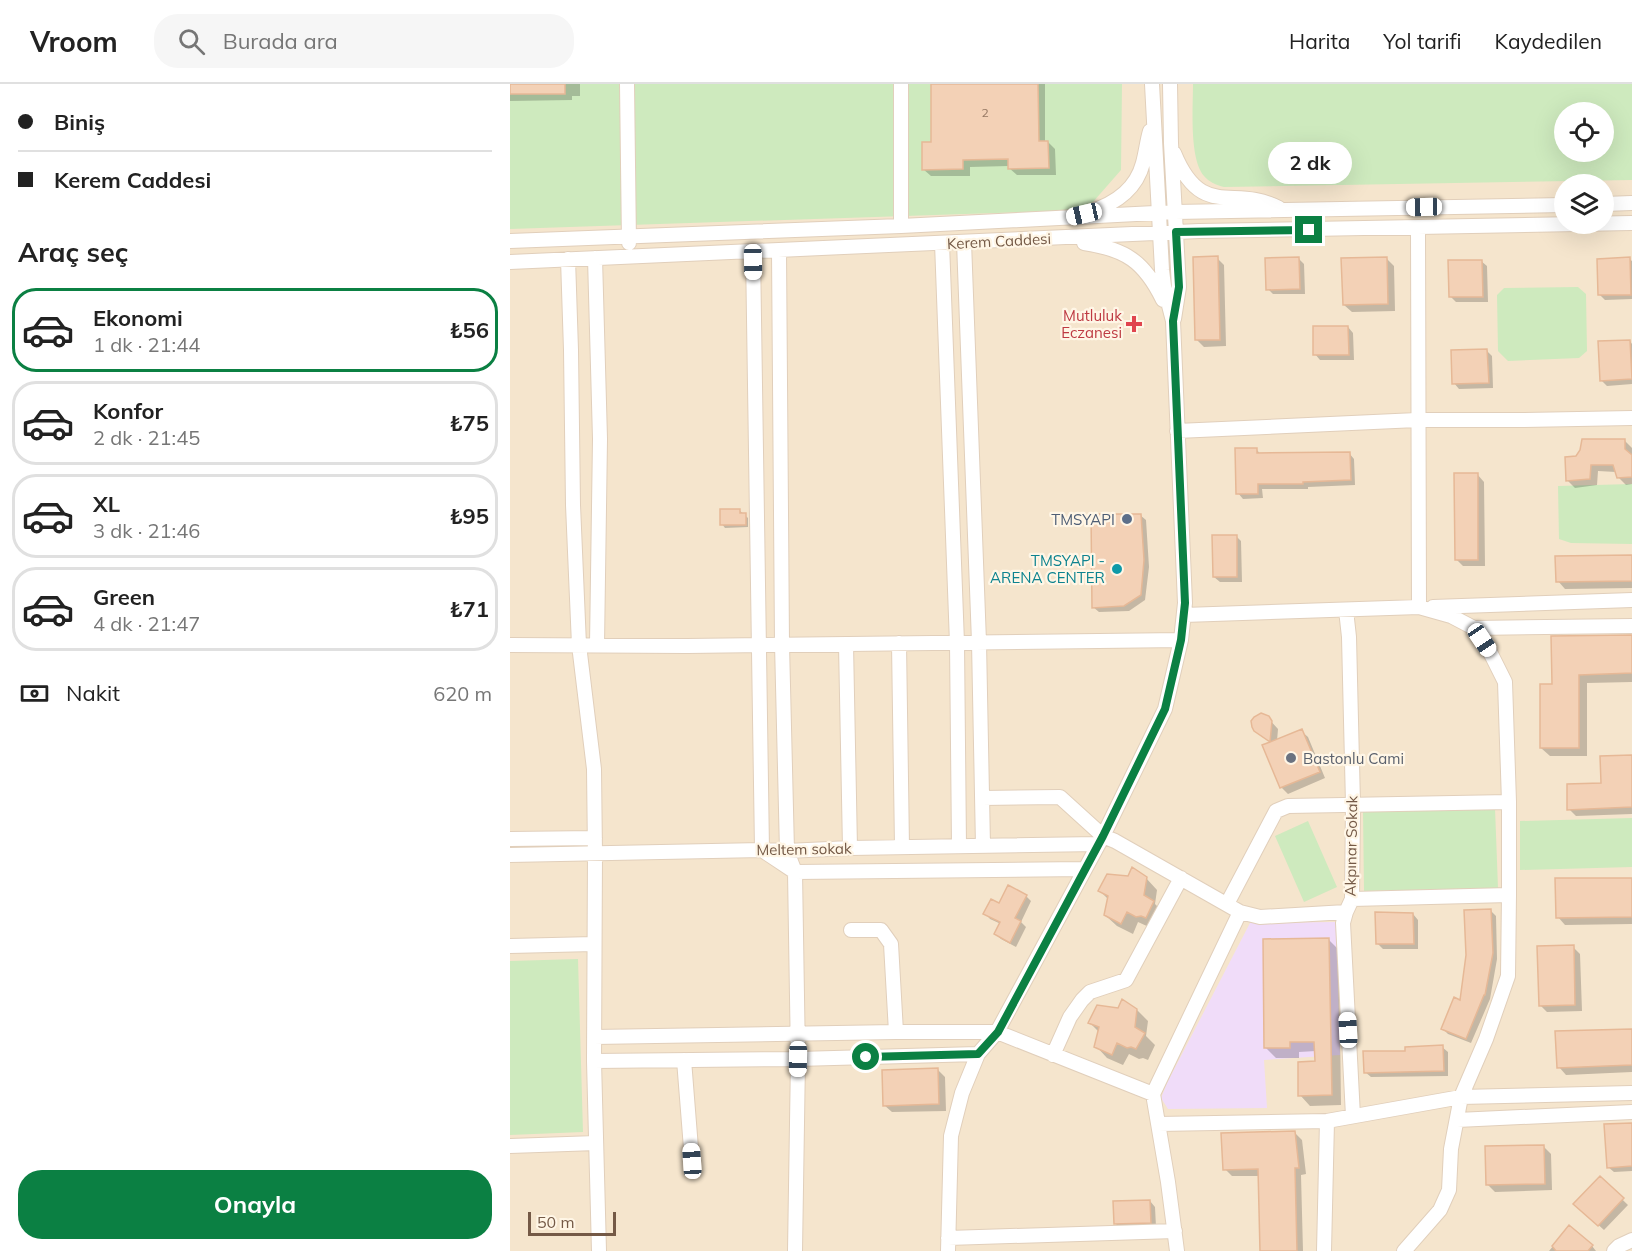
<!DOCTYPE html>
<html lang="tr">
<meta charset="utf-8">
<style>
:root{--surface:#fff;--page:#f6f6f6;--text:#222;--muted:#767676;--line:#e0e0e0;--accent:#0b8043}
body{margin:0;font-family:Mulish,sans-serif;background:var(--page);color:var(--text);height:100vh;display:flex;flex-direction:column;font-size:22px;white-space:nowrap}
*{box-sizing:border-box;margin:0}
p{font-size:20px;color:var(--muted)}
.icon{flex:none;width:33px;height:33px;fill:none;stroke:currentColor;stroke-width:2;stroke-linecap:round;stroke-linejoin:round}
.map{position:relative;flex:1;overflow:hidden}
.drawer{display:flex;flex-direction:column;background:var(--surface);width:510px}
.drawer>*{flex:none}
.top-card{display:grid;align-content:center;height:132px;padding:0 18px;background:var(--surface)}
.buttons{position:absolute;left:1044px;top:18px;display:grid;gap:12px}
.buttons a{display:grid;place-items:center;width:60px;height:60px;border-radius:50%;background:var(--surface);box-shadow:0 6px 24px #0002;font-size:30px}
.scale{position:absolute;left:18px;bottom:15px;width:88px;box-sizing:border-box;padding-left:6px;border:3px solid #745946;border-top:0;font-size:16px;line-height:21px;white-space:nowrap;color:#745946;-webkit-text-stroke:4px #fff6e6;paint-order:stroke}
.end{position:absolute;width:27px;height:27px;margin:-14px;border:8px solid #0b8043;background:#fff;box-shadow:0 0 0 3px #fff}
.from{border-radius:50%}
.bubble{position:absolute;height:42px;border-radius:21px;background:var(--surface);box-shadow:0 6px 24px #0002;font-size:20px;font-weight:700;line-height:42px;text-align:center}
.car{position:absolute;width:18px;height:36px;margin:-18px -9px;border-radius:8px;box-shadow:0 0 4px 2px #0007;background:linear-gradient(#fff 24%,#345 0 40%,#fff 0 76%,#345 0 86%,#fff 0)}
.top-card b{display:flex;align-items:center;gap:21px;height:57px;font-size:22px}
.top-card b+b{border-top:2px solid var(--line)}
.top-card i{width:15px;height:15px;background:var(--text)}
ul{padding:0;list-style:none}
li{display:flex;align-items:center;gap:18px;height:84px;margin:0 12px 9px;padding:0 6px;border:3px solid var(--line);border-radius:24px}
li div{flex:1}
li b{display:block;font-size:22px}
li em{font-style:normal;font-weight:700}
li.selected{border-color:var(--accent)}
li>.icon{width:54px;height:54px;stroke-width:1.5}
h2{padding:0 18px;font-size:27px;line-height:72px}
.pay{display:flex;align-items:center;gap:15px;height:66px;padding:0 18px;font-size:22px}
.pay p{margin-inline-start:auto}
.button{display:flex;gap:12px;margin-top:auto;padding:12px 18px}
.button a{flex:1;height:69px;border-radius:24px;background:var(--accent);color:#fff;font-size:24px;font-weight:700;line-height:69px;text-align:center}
header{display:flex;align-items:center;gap:36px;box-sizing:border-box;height:84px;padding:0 30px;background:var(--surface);border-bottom:2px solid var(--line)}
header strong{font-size:28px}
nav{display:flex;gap:33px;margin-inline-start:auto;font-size:21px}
.search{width:420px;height:54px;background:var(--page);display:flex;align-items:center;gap:15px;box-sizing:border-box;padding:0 21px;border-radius:24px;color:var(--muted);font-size:22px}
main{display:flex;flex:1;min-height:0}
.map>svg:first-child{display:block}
</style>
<header>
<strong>Vroom</strong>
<div class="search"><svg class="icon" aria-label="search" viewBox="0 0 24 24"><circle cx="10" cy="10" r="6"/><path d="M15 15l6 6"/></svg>Burada ara</div>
<nav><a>Harita</a><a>Yol tarifi</a><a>Kaydedilen</a></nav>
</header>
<main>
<section class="drawer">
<div class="top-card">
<b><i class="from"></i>Biniş</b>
<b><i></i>Kerem Caddesi</b>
</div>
<h2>Araç seç</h2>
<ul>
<li class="selected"><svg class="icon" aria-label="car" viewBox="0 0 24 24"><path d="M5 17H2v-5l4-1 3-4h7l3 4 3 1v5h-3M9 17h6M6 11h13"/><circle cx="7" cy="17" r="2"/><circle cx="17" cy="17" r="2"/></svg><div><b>Ekonomi</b><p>1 dk · 21:44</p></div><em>₺56</em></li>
<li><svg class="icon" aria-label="car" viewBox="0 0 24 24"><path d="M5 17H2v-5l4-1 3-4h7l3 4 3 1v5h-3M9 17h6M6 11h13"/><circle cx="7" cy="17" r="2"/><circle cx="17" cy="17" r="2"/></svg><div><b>Konfor</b><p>2 dk · 21:45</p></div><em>₺75</em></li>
<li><svg class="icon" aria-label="car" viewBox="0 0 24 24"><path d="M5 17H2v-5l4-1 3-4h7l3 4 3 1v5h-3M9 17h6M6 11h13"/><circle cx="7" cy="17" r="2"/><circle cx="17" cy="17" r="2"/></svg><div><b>XL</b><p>3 dk · 21:46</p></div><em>₺95</em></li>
<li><svg class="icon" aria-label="car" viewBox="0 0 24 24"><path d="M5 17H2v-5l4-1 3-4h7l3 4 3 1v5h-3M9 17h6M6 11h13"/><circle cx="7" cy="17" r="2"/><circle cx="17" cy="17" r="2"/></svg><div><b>Green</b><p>4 dk · 21:47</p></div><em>₺71</em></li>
</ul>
<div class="pay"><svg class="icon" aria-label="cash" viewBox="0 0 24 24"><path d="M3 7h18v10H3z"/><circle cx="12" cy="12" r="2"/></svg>Nakit<p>620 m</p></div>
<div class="button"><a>Onayla</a></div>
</section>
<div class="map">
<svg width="1122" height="1167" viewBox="0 0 1122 1167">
<rect width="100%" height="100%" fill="#fdf3df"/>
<!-- residential -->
<path fill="#f5e5cd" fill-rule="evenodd" d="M0,0h1122v1167h-1122zM1054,28h40v40h-40zM1054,100h40v40h-40z"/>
<!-- education -->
<path fill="#f0dcf9" d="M826,838l4,133 -76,5 3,48 -99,1 -7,-11 6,-15 83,-160z"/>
<!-- green -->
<path fill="#ceeabe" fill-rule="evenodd" d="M0,0h612l-1,86 -35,40 -576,19z
M683,0h439v96l-408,7c-8,-2 -15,-5 -20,-11 -15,-17 -11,-69 -11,-92zM1054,28h40v40h-40z
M1068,203l8,7 1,57 -8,7 -71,3 -10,-10 -1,-56 7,-7z
M1122,400v60l-61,-1 -12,-4 -1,-53z
M985,724l3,80 -134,3 -1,-80z
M1122,734v49l-112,3v-49z
M798,737l29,66 -33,15 -29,-66z
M68,875l5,173 -73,3v-174z"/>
<!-- shadow -->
<path fill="#0003" d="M0,0h70v12h-8v4l-62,1z
M422,0h113v58h3l7,7 1,26h-39l-8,-7v-2l-39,1v9h-39l-8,-7 10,-25z
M707,174l7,7 2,81 -22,1 -7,-7z
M789,175l5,5 1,30h-32l-5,-5z
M877,175l7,7 1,45 -43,1 -8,-7z
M1119,175l3,2v38l-27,1 -5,-5z
M971,177l6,5 1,36h-32l-5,-5z
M838,243l5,6 1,27h-34l-5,-6z
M1120,257l2,3v40l-25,2 -6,-6z
M977,267l5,5 1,32 -34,1 -5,-6z
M1114,356l8,8v36l-6,1 -8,-8 -2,-5 -18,-1 -1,14 -22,3 -8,-8 14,-29z
M747,366l4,5 88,-2 5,6 1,26 -47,2v2h-46l1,9 -20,1 -5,-6z
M967,390l7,8 1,84h-22l-7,-7z
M229,426l9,8v9l-23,1 -3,-4z
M630,431l6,5 3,47 -4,33 -16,11 -30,1 -6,-5z
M726,452l5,5 1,41h-22l-6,-5z
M1122,473v31l-67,1 -7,-8z
M1122,552v46l-45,1v73h-37l-9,-8 13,-62z
M756,632l12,13 -1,12 24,-10 7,6 17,41 -37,16 -7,-7 -10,-44 -15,-12z
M1122,672v58l-56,2 -7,-7 33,-24z
M636,794l11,12 -2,14 10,10 -16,13 -11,-5 -5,12 -16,-8 -12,-11 4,-15 -9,-9z
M1122,795v45l-67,1 -7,-8z
M516,812l5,5 -10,21 5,5 -10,20 -15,-8 -5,-5 5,-10 -11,-5 -5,-6 14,-8z
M981,827l5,5 1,43 -7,40 -19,44 -23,-9 -5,-5 18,-27z
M903,830l5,6v29h-35l-6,-6z
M819,856l10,10 2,155 -31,1 -10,-11 16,-32v-12l-17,1v6h-23l-10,-10z
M1063,863l7,7 2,57 -35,1 -7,-7z
M627,926l11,11 -2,15 9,9 -7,15 -5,-2 -4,1 -10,-5 -6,11 -16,-7 -11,-12 3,-14 -9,-9z
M1122,947v41l-66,3 -7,-8z
M932,963l6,5v24l-77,1 -6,-5 42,-20z
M428,986l7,7 1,34 -54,1 -8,-7z
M1122,1041v46l-18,1 -6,-5z
M785,1049l7,7 4,34 -5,1 2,76h-42l-2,-75h-27l-7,-7z
M1033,1062l8,8 1,36 -57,2 -8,-8z
M1090,1094l28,27 -24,25 -23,-21z
M640,1117l5,6 1,20 -35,2 -6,-6z
M1059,1143l23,19 4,5h-47z"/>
<!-- building -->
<path fill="#f3d1b6" stroke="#e6b896" stroke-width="1.5" d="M0,0h55v10h-55z
M421,0h107l1,57h9l1,27 -41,1v-10l-45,1v9l-41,1v-28h9z
M708,172l2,84h-25l-2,-83z
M789,173l1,32 -34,1 -1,-32z
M877,173l1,47 -45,1 -2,-47z
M1120,173l1,38h-33l-1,-36z
M938,176h34l1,37h-34z
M803,242h35l1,29h-36z
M1120,256l2,39 -32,2 -2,-40z
M977,265l2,34 -37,1 -1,-34z
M1072,355h43v10l7,6v22l-15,1 -4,-13h-22l-1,14 -24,2 -1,-24 11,-1 4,-6z
M725,364h22v5l93,-1 1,28 -48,2v2h-45v10h-22z
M944,389h24v87h-23z
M210,425h20v4h6v12h-26z
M581,430h50l3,46 -3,35 -17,11 -32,2z
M702,451h25v42h-24z
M1122,471v26l-76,1 -1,-26z
M1122,551v38l-53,2v73h-39v-64h12l-1,-48z
M751,629l8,3 3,5 -2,21 32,-13 18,43 -40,16 -18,-43 8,-3 -16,-11 -2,-4 -1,-6 3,-4z
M1122,671v52l-65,3v-26l34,-1 -1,-27z
M622,783l15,10 -3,18 10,6 -8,17 -5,-2 -5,1 -9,-5 -6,12 -17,-9 4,-19 -10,-5 9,-17 21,2z
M1045,794h77v39l-76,1z
M498,801l19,10 -12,23 6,3 -11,22 -16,-9 6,-12 -17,-8 8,-15 8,4z
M981,825l2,44 -8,42h-1l-18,44 -25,-10 13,-32 6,3 6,-45 -2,-45z
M865,828l38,1 1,31h-38z
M819,854l3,157 -34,1v-34l17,-1 -1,-19h-24v6h-26l-1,-109z
M1064,861l1,60 -36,1 -2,-60z
M612,915l15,10 -2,18 10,6 -9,16 -5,-2 -4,1 -10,-5 -5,12 -18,-8 5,-20 -11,-4 9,-18 21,3z
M1122,945v36l-75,3 -2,-37z
M933,961l1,26 -80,2 -1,-22h42v-4z
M428,984l1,36 -56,2 -1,-36z
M1122,1039v43l-25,2 -3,-44z
M785,1047l4,37h-4l2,83h-37l-2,-82 -35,1 -2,-37z
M1034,1061l1,39 -59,1 -1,-39z
M1090,1092l24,22 -26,28 -25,-22z
M640,1116l1,23 -37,1 -1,-23z
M1059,1141l24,20 -5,6h-32l-4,-5z"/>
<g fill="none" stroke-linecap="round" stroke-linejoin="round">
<defs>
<path id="minor" d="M117,0l2,159
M391,0v142
M660,0l1,59 8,144 -5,32
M664,69c28,68 59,31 105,55
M1094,120l28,-1
M579,128c26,-8 47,-22 54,-49 3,-11 4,-22 7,-32
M0,157l391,-15 274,-14 389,-7
M454,158l15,400 4,204
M432,159l15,400 2,203
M574,159c41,6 60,18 79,57
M269,167l3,393 5,207 8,21 289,-3
M243,168l9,598 33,22 3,187 -3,192
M85,174l5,181 -3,206
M58,175l3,91 2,155 6,140 15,124 1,85 -1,207 5,190
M0,178l689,-31 433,-8
M667,347l240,-11h107l108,-2
M923,523l199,-7
M836,526l3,27 4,167 -1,95 -6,13 -3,11 10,193
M674,531l235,-8 -1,-379
M964,544l158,-2
M389,559l3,204
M336,560l4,204
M0,561l177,1 494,-6
M0,755l85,-1
M0,771l252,-5 25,1 63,-3 248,-4
M842,815l157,-4v-93l-4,-120 -15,-30 -16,-24 -23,-12 -32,-9
M717,820l49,-93 12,-5 221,-4
M730,828l20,5 86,-5
M341,846h30l10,14 5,88
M0,862l84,-2
M84,953l302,-5h101l156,62 87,-182 -125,-71 -12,-5 -43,-39 -78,1
M543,971l17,-38 12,-17 8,-8 36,-12 55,-102
M174,976l8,101
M84,977l204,-2 180,-5
M643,1010l15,88 9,69
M947,1036l175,-8
M648,1040l169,-3 134,-24 171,-4
M0,1062l86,-3
M438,1154l227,-7
M438,1167l3,-115 11,-43 16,-39 19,-22 106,-196 62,-127 16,-69 4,-37 -12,-282 -9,-35 -2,-16 -10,-186
M814,1167l3,-130
M894,1167l36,-41 9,-20 2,-41 10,-52 25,-58 22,-63 1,-81
M1104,1167l5,-5 13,-6"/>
</defs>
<!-- minor casing -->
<use href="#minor" stroke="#e1cfbb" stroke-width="16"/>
<!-- minor -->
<use href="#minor" stroke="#fff" stroke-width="14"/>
</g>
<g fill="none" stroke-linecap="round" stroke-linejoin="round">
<!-- route -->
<path stroke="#0b8043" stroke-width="8" d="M356,973l112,-3 20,-22 105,-196 62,-127 16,-69 4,-37 -12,-282 6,-34 -3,-55 133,-2"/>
</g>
<!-- markers -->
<path fill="#e0444e" stroke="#fff6e6" stroke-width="2" d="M621 231h6v6h6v6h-6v6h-6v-6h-6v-6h6z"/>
<circle fill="#5c6f8a" stroke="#fff6e6" stroke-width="2" cx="617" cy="435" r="6"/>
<circle fill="#0f9aa8" stroke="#fff6e6" stroke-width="2" cx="607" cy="485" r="6"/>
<circle fill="#6b7280" stroke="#fff6e6" stroke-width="2" cx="781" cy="674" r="6"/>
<g text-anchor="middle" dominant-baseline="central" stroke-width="4.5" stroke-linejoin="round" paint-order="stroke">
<!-- number labels -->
<g font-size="12" fill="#947762">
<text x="475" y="28">2</text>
</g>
<!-- street labels -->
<g font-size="15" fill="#745946" stroke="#fff6e6">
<text transform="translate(489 157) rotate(-3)">Kerem Caddesi</text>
<text transform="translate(841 762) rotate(-89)">Akpınar Sokak</text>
<text transform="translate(294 765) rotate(-1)">Meltem sokak</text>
</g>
<!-- health labels -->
<g font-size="15" fill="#be3a42" stroke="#fff6e6" text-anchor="end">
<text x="612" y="231">Mutluluk<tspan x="612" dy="17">Eczanesi</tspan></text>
</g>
<!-- service labels -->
<g font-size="15" fill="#4e5e75" stroke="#fff6e6" text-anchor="end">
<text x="605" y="435">TMSYAPI</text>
</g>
<!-- culture labels -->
<g font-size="15" fill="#0d838f" stroke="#fff6e6" text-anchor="end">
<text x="595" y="476">TMSYAPI -<tspan x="595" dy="17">ARENA CENTER</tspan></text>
</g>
<!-- worship labels -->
<g font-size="15" fill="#5b616d" stroke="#fff6e6" text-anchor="start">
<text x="793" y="674">Bastonlu Cami</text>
</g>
</g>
</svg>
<div class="buttons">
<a><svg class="icon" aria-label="locate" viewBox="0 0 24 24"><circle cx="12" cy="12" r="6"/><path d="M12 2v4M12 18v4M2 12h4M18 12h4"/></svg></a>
<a><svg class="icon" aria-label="layers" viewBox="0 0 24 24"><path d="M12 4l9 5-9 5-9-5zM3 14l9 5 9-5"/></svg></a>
</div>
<div class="scale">50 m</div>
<i class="end from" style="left:356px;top:973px"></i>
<i class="end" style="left:799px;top:146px"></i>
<div class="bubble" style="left:758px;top:58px;width:84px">2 dk</div>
<i class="car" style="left:914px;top:123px;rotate:269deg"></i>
<i class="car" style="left:574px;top:130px;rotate:257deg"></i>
<i class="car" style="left:243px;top:178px;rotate:179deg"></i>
<i class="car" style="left:972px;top:556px;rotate:146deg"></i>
<i class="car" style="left:838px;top:946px;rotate:357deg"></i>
<i class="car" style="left:288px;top:975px;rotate:181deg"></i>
<i class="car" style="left:182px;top:1077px;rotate:356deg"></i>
</div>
</main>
